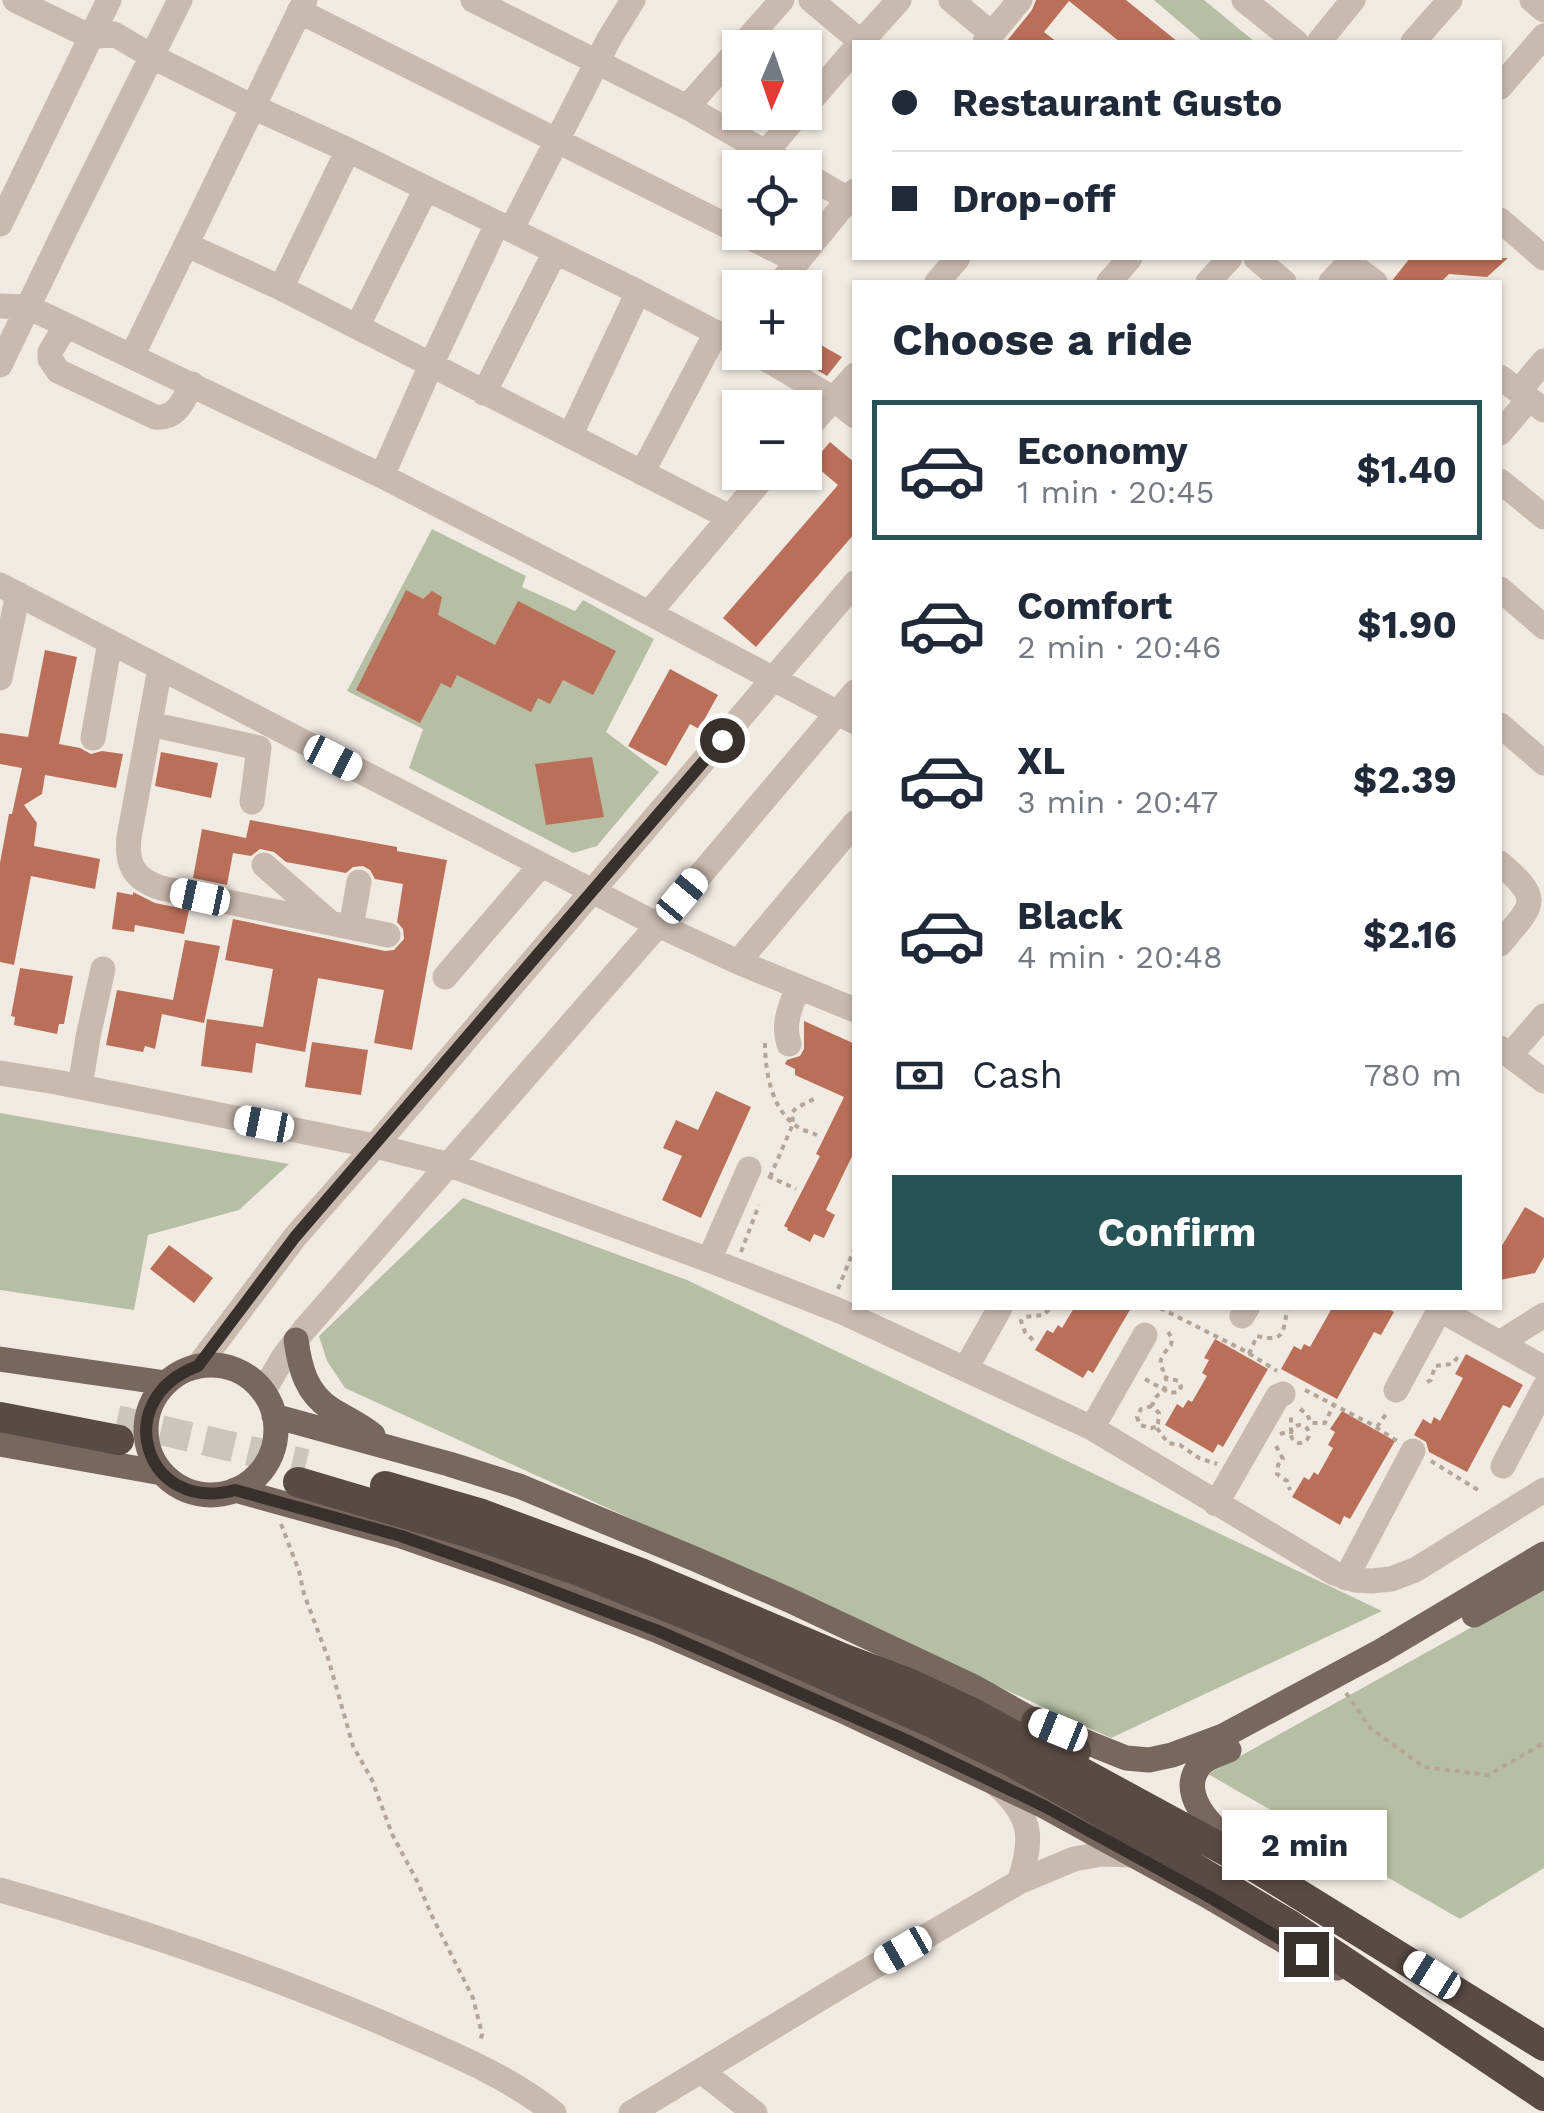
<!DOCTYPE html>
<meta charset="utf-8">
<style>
:root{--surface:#fff;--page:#f2f2f3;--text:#1f2937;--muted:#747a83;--line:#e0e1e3;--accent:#255356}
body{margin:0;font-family:"Work Sans",sans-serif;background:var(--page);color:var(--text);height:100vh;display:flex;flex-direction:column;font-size:38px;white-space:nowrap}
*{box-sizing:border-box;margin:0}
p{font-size:32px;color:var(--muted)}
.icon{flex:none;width:55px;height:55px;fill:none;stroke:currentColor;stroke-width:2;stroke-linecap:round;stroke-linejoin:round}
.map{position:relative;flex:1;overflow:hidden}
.panel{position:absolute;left:852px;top:280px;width:650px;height:1030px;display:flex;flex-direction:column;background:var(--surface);border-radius:0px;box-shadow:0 2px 8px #0004}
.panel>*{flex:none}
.hud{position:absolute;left:852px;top:40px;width:650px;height:220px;border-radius:0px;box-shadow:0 2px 8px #0004;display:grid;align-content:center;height:220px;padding:0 40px;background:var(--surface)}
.needle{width:65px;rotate:182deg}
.tools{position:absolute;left:722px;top:30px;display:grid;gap:20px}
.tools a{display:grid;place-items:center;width:100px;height:100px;border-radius:0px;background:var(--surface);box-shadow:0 2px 8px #0004;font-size:50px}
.end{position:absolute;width:45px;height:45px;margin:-22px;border:12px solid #38302c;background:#fff;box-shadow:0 0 0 5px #fff}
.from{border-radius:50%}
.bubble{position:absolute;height:70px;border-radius:0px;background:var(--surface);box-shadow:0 2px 8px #0004;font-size:32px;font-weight:700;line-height:70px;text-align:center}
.car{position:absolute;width:30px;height:60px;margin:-30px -15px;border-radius:12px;box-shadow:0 0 8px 2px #0007;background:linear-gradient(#fff 24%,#345 0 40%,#fff 0 76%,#345 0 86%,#fff 0)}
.hud b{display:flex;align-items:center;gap:35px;height:95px;font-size:38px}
.hud b+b{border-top:2px solid var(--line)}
.hud i{width:25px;height:25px;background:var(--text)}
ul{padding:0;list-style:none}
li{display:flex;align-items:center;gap:30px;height:140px;margin:0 20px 15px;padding:0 20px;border:5px solid transparent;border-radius:0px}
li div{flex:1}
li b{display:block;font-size:38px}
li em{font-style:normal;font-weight:700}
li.active{border-color:var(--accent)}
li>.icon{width:90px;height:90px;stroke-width:1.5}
h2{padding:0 40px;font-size:45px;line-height:120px}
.pay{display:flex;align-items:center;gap:25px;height:110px;padding:0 40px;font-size:38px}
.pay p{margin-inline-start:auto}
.primary-button{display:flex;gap:20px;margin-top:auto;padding:20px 40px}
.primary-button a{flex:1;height:115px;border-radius:0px;background:var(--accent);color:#fff;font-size:40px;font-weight:700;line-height:115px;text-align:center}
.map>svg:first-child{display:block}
</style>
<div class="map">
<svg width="1544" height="2113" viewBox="0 0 1544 2113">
<rect width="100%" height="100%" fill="#f1eae2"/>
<!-- green -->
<path fill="#b6bfa3" d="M1154,0h50l51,42h-52z
M432,529l94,47 -4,11 53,24 8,-11 71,39 -48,93 53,40 -62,74 -24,7 -164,-85 14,-39 -76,-38z
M0,1113l289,51 -50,46 -91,25 -14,75 -134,-20z
M463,1198l224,82 695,331 -271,127 -766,-350 -18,-27 -8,-25z
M1544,1587v281l-84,51 -252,-145z"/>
<!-- building -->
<path fill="#ba6f58" d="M1036,0h90l52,42h-58l-51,-41 -25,31 13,10h-51l26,-32z
M1410,258h98l-21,19 -38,-3 -8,8h-50z
M805,336l37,21 -15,19 -40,-24h18z
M830,442l25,21v70l-99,114 -33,-29 115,-133 -26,-22z
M406,590l17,9 9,-8 10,6 -4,18 57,30 23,-44 98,50 -23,44 -30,-15 -13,24 -12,-6 -7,14 -74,-37 -6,13 -10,-5 -21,40 -64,-33z
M45,650l32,7 -18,87 21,4 11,6 11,-3 21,3 -7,34 -71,-13 -3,19 -18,11 13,18 -3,23 66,13 -5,30 -64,-13 -17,89 -14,-3v-99l9,-49h3l10,-46 -22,-4v-31l28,4z
M670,669l48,26 -19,34 -9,-5 -24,42 -38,-20z
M161,752l57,11 -7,35 -56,-12z
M592,757l12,60 -58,8 -11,-61z
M250,820l147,27v4l50,9 -35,190 -38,-7 10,-53 -66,-12 -13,74 -49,-9 -4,30 -51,-7 6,-47 56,8 10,-58 -48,-9 8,-41 152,32 9,-1 10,-11 -1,-10 -6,-7 6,-38 -28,-5 -5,-9 -7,-4 -10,1 -7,6 -60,-11 -12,-10 -14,-3 -9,7 -18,-3 -6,32 -34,-7 9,-49 44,9z
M117,892l16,3v-3l22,11 34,7 -5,24 -49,-9 -1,7 -22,-3z
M185,940l35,6 -16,77 -42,-9 -7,35 -10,-3 -2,6 -37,-7 11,-55 56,10z
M20,968l53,8 -9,48h-5l-2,10 -43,-9 1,-8 -4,-1z
M804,1021l51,23v106l-29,60 9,5 -11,23 -10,-4 -4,8 -23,-12 1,-2 -4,-2 36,-70 -4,-2 28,-57 -49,-22v-6l-10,-5 2,-4 13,-4 4,-7z
M312,1042l56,8 -7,45 -56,-8z
M716,1091l35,16 -50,111 -39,-18 20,-44 -19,-8 13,-28 22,10z
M1525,1207l19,11v39l-9,16 -35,7v-31z
M169,1245l44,33 -19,25 -44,-34z
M1074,1308h57l-38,65 -5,-3 -5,8 -48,-28 12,-20 6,3 5,-8 4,3z
M1332,1308h54l8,4 -13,23 -7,-3 -37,67 -56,-30 13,-23 7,4 3,-6 6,3z
M1215,1339l53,30 -45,78 -5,-3 -5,9 -48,-28 12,-21 6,4 5,-8 4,2 15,-26 -5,-3 7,-13 -5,-2z
M1466,1354l57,31 -13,23 -7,-3 -36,67 -38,-20 -3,-10 -12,-7 9,-16 8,5 3,-7 6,4 23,-43 -8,-4z
M1342,1411l53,30 -45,78 -6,-3 -4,9 -48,-28 12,-20 5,3 5,-8 4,3 15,-27 -5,-3 7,-13 -5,-3z"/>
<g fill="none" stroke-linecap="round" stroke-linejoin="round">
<!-- highway-tunnel -->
<path stroke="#ccc5be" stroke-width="30" stroke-dasharray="30 15" stroke-linecap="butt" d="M117,1420l189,44"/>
<!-- path -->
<path stroke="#b4a599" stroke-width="4" stroke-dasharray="5 5" stroke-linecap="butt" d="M765,1043c0,27 6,65 30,82 6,5 15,7 22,10
M768,1176l28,13
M770,1177l23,-53 -1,-11 4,-5 20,-10
M741,1252l18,-47
M838,1289l17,-42
M1160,1308l85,43 32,20
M1168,1332l4,6 -1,7c-22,24 -2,21 -5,40 -2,7 -11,9 -14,21l7,7 -1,10 -2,4 12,16 12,2 19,13 18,6
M1033,1340l-8,-8 -4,-11 4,-4 19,-2 6,-7
M1249,1354l8,-18c31,8 25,-8 31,-28
M1145,1379l25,14 8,-1 3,-5 -2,-6 -15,-4
M1427,1382l4,-2 4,-14 17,-2 6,-7
M1305,1390l66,34 26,17
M1152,1406l-11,3 -4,8 3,8 11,3 5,-1
M1300,1409l7,5 4,9h14l9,-19
M1291 1434a9 9 0 1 1 18 0a9 9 0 1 1-18 0Z
M1377,1427l11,-16
M1280,1434l11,-3v-14
M1276,1446l7,13 -5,6 -1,9 10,7 3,9
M1431,1461l47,29
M281,1524l18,47 5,23 24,64 25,88 19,34 20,54 26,49 13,31 42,84 9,36 -2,9
M1346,1693l24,35 54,39 64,8 56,-32"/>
<!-- minor -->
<path stroke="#c9baaf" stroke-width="25" d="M15,0l76,37 23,-3 39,23 100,50 95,43 290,142 102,53
M473,0l214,107 106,61
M811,0l50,42
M951,0l41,34
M1244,0l52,42
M1532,0l12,10
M299,11l498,250
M861,42l38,-42
M985,42l35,-42
M1319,42l34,-42
M1413,42l37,-42
M1500,87l44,-51
M687,107l95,-107
M805,107l50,-58
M766,152l34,-40
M805,174l43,25
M1500,220l44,38
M0,224l109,-224
M511,230l98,-191 24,-39
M187,245l94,43 448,229
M1256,258l28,24
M1349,263l26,19
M937,282l21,-24
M1109,282l21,-24
M1208,282l22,-24
M1331,282l22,-24
M281,288l67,-138
M776,288l79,-97
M0,306l28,1 354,169 267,137 206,109
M66,325l-16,27v7l8,12 97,46c22,2 28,-16 37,-33
M357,327l69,-138
M754,352l80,47 21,17
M132,356l173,-356
M0,365l66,-137 114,-228
M1500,377l44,33
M1519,391l25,-30
M484,393l71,-141
M805,431l50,-56
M1500,433l29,-34
M570,436l68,-144
M642,473l74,-140
M382,476l49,-111 66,-141
M1500,481l44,36
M0,585l658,340 80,37 117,48
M1500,589l44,38
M649,613l119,-141
M160,668l-31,169c-3,28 5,42 32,51l227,47
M0,678l18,-84
M150,724l109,24 -7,54
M1500,725l44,38
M93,738l17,-96
M1500,863c43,38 34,40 0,81
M264,865l63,55
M351,927l8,-45
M738,962l117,-139
M445,977l96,-112
M789,1044c-7,-20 2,-39 9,-57
M1500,1048l44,33
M1510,1055l34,-39
M0,1073l56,9 319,64 75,19 259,95 131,51 252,117 242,145 21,7 17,1 19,-2 24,-9 129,-80
M80,1087l8,-50 15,-68
M709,1260l40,-91
M1437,1308l107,60
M1242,1316l5,-8
M1501,1342l43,-27
M198,1366l97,-129 80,-91 480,-563
M966,1368l34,-60
M1396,1390l44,-81
M263,1392l21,-36 20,-26 354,-405 197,-233
M1092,1428l53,-93
M1503,1466l41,-78
M1216,1504l62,-108 5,-2
M1346,1578l67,-127
M996,1784c36,31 38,55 23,98
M0,1890c132,37 261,81 387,135 58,26 117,48 167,88
M701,2071l54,42
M631,2113l215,-130 173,-101 55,-23 28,-5 29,1"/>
<!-- major -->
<path stroke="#78675f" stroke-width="25" d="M296,1340c4,28 10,53 35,69 14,9 29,15 42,26
M0,1359l166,24
M146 1430a65 65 0 1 1 130 0a65 65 0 1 1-130 0Z
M274,1416l175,48 70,22 176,73 94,41 183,86 64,36 90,36 23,2 23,-5 51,-19 158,-85 163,-97
M0,1444l162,29
M235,1490l166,46 118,41 137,53 187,81 201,95 162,89 100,59 31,14
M1474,1615l70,-39
M1229,1750c-9,4 -23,8 -29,15 -26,32 20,68 40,88"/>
<!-- highway -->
<path stroke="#584a44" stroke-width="30" d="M0,1417l119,23
M298,1482l172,51 109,38 136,55 215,96 80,39 80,45 200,119 254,171
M385,1486l97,28 159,59 204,86 66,25 60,28 279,152 294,182
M1036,1722l40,29"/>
</g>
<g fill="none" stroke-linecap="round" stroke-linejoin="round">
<!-- route -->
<path stroke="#38302c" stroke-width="12" d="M722,740l-427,497 -97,129c-90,33 -53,149 37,124l166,46 88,31 167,63 62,27 188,83 138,66 162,89 100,59"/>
</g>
</svg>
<div class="tools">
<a><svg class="needle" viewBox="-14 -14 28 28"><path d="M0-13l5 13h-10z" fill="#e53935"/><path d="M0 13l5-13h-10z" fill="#747a83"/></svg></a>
<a><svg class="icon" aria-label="locate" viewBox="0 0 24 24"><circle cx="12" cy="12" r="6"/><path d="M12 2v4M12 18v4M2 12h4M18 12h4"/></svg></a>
<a>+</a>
<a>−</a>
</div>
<i class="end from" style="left:722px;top:740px"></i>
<i class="end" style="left:1306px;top:1954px"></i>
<div class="bubble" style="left:1222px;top:1810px;width:165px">2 min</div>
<i class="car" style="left:333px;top:758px;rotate:117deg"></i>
<i class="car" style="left:682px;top:896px;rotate:40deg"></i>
<i class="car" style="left:200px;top:897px;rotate:282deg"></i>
<i class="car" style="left:264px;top:1124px;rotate:281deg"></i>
<i class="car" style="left:1058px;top:1730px;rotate:292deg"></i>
<i class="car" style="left:903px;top:1950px;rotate:240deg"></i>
<i class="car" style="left:1432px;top:1975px;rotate:302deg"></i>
<div class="hud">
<b><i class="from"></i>Restaurant Gusto</b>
<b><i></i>Drop-off</b>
</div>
<section class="panel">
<h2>Choose a ride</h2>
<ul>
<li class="active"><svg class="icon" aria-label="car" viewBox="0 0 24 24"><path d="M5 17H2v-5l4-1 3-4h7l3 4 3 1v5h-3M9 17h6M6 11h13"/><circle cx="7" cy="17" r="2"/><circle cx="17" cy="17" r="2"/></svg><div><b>Economy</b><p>1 min · 20:45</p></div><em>$1.40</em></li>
<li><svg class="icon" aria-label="car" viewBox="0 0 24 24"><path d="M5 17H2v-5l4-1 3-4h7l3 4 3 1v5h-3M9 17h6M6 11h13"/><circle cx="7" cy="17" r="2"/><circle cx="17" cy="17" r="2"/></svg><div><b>Comfort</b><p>2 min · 20:46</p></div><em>$1.90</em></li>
<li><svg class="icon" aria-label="car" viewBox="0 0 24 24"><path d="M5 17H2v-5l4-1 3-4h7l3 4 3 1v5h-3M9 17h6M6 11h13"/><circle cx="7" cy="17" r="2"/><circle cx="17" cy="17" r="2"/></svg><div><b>XL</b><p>3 min · 20:47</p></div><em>$2.39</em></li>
<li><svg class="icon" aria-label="car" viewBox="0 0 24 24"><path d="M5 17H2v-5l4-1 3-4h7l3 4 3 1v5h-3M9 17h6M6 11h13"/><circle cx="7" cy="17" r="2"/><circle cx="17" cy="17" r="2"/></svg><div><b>Black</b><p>4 min · 20:48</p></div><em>$2.16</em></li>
</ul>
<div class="pay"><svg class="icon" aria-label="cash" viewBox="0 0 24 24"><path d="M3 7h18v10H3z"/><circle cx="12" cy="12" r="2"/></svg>Cash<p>780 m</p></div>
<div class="primary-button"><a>Confirm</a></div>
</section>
</div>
